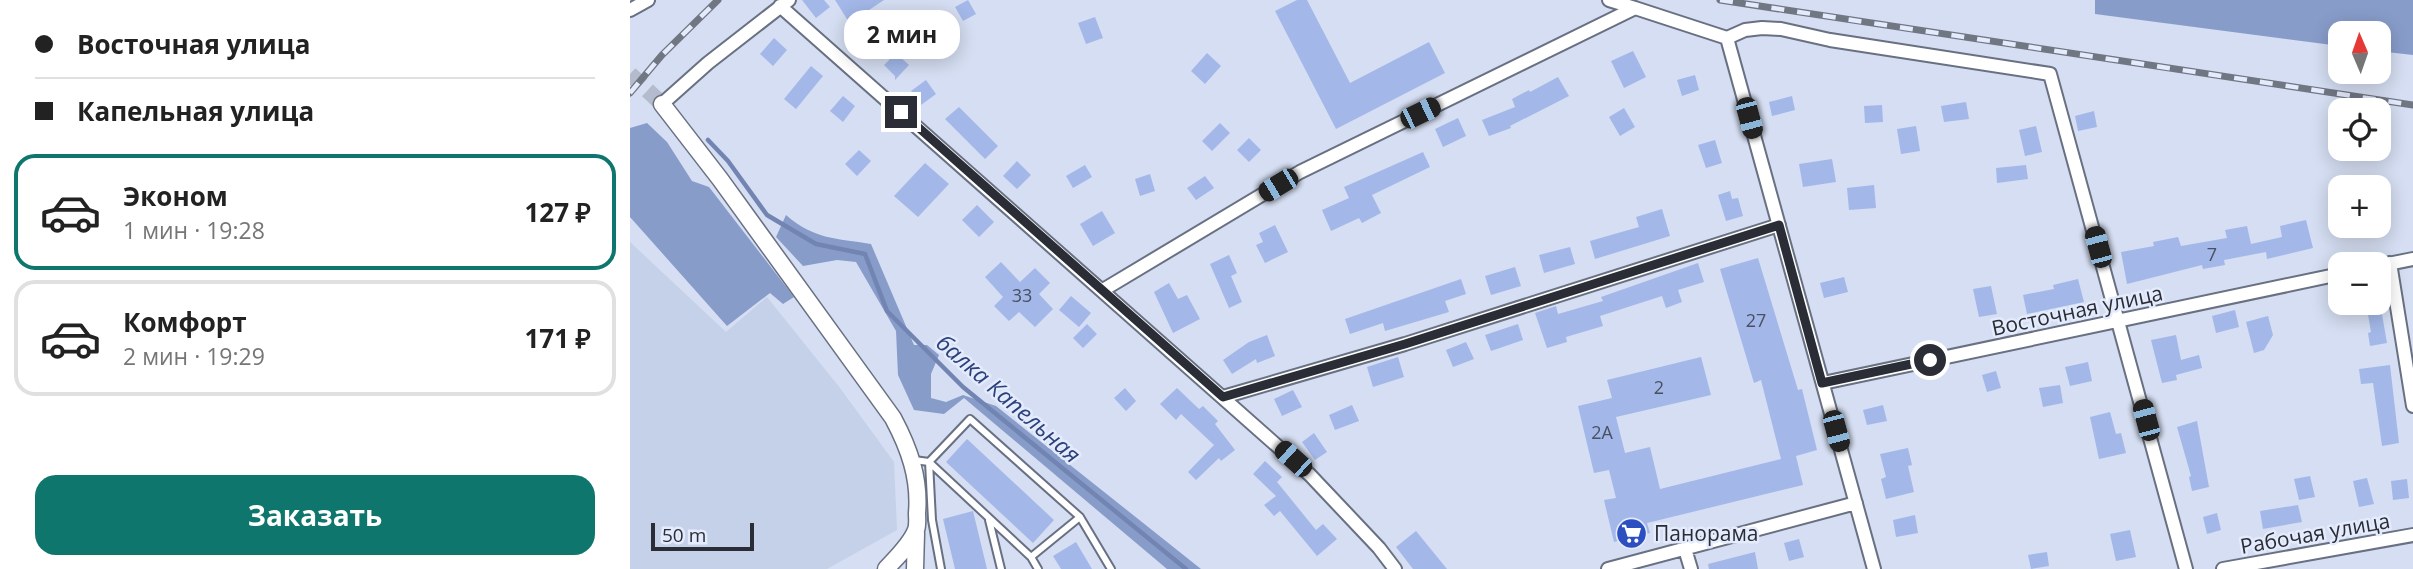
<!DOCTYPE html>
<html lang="ru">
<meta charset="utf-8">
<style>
:root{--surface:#fff;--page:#f6f6f6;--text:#222;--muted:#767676;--line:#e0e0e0;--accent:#0f766e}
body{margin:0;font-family:"Open Sans",sans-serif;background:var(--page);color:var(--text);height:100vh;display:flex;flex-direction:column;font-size:26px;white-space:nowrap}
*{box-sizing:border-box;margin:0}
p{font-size:23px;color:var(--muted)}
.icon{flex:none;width:38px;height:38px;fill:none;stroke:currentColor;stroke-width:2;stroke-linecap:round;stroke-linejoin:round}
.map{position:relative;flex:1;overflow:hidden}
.details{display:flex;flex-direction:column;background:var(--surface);width:630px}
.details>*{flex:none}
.hud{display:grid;align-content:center;height:154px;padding:0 35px;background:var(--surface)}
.needle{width:46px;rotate:358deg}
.controls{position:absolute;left:1698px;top:21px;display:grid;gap:14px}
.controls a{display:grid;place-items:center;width:63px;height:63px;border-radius:14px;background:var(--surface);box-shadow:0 4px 18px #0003;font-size:35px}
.scale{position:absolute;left:21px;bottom:18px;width:103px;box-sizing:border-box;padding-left:7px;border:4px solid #2a2d35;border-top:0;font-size:19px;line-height:24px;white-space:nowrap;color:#2a2d35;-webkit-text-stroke:5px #e4ebfc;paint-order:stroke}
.end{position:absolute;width:32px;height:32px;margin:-16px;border:9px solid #2a2d35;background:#fff;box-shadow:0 0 0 4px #fff}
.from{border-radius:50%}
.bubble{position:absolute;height:49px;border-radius:21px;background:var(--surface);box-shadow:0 4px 18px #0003;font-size:23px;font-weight:700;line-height:49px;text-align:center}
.car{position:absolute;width:21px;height:42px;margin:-21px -10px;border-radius:9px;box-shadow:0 0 5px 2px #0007;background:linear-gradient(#222 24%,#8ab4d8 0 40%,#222 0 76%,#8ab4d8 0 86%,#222 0)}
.hud b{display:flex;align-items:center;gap:24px;height:66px;font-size:26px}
.hud b+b{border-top:2px solid var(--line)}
.hud i{width:18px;height:18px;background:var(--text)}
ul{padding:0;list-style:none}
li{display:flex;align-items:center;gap:21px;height:116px;margin:0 14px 10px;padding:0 21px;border:4px solid var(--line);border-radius:21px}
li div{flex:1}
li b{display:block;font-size:26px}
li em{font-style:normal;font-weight:700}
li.active{border-color:var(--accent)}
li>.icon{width:63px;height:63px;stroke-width:1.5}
.button{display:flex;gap:14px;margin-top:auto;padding:14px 35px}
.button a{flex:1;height:80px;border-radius:21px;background:var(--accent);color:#fff;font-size:28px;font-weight:700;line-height:80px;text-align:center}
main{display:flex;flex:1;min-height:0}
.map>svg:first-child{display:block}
</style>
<main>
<section class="details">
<div class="hud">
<b><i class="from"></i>Восточная улица</b>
<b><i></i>Капельная улица</b>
</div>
<ul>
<li class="active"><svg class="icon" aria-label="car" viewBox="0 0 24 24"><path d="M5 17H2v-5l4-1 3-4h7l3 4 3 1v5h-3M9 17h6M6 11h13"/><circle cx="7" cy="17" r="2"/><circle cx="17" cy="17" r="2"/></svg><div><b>Эконом</b><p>1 мин · 19:28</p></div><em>127 ₽</em></li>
<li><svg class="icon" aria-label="car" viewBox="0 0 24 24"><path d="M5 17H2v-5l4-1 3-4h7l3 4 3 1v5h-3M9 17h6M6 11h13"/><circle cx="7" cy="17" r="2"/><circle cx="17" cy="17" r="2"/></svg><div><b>Комфорт</b><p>2 мин · 19:29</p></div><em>171 ₽</em></li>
</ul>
<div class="button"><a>Заказать</a></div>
</section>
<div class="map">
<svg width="1783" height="569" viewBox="0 0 1783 569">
<rect width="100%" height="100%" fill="#d5def2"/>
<!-- built -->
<path fill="#c5d0e9" d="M0,242l96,90 41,-35 73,91 54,74 3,68 -70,39h-197z"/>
<!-- forest -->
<path fill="#889cca" d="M1465,0h318v55l-35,-4v-18h-38v13l-245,-32z
M17,123l20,19 25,39 17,6 85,110 -11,7 -13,-11 -43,33 -97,-109v-89z
M156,215c29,25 50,23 85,29l43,101h13l12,10 -8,19v24l15,4 17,-7 33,11 205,163h-34l-203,-171 -20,16 -30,-4 -16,-35 -2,-44 -40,-69 -19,-2 -34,6 -27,-29z"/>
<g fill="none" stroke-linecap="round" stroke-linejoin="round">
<!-- stream -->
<path stroke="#7285b2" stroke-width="4.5" d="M78,140l20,21 39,54 49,29 49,10 22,57 76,76 223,182"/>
</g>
<!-- building -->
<path fill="#a3b8e8" d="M172,0h22l6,7 -14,11z
M205,0h49l-24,16 18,15 -14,16 -17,-14 5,-6z
M338,0l8,14 -13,7 -8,-14z
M667,0h10l43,83 79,-41 16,31 -109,56 -61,-118z
M465,17l8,21 -17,6 -8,-21z
M144,38l13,12 -14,16 -13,-12z
M1003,51l13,26 -22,11 -13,-27z
M266,53l13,12 -14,15v-4l-11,-11z
M577,53l14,13 -16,18 -14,-13z
M181,66l12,10 -27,33 -12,-10z
M1065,75l4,15 -17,6 -5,-16z
M928,77l11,19 -59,30 1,2 -22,8 -7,-16 33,-13 -3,-8 17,-9 1,2z
M296,80l10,14 -15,11 -10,-14z
M213,96l12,10 -12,16 -13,-11z
M1162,96l3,14 -23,6 -3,-14z
M1336,102l3,17 -25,3 -3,-16z
M1252,105l1,17 -18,1 -1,-17z
M329,107l39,39 -13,13 -40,-40z
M994,108l11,19 -15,9 -11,-19z
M1464,111l3,16 -19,4 -3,-15z
M828,118l8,18 -23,11 -8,-18z
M590,123l10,10 -18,18 -10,-10z
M1286,126l4,25 -19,3 -4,-25z
M1406,126l6,26 -17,4 -6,-26z
M619,138l12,12 -12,12 -12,-12z
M1085,140l7,23 -16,5 -8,-23z
M229,150l12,11 -14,15 -12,-12z
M793,152l7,15 -58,28 9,18 -19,10 -3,-5 -28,13 -9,-21 27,-12 -5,-11z
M1202,159l4,23 -33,5 -4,-23z
M387,161l14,14 -14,14 -14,-13z
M295,163l24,21 -31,33 -24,-21z
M455,165l7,12 -19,11 -7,-12z
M1396,165l2,14 -31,4 -1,-15z
M520,174l5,17 -15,5 -5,-17z
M575,176l9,12 -18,12 -9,-12z
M1244,185l2,23 -27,2 -2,-22z
M1100,191l2,8 6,-1 5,18 -17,5 -8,-26z
M347,205l17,17 -15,15 -17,-17z
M1032,209l8,27 -75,23 -5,-18 49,-14 -3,-10z
M472,211l13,22 -22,13 -13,-22z
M1676,220l7,28 -46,11 -1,-7 -42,8 1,5 -22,4 -1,-4 -75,19 -6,-32 33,-6 -1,-4 25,-5 3,9 46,-8 -2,-8 22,-4 4,18 31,-7 -2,-11z
M645,225l13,27 -23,11 -9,-18 7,-3 -4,-9z
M940,247l5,17 -31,9 -5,-18z
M599,255l8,18 -6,3 11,26 -13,6 -19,-44z
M1128,258l40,132 4,-1 15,61 -21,6 7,29 -156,38 3,10 -36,9 -10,-42 12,-2 -7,-28 -15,3 -16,-67 34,-8 -5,-18 94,-23 10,38 -95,22 9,36 25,-6 10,42 121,-30 -20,-79 -7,3 -34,-114z
M371,262l19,20 15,-14 15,15 -11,11 14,15 -18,18 -16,-15 -10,9 -15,-15 9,-9 -18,-20z
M1068,263l6,19 -26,8 4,12 -16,6 -4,-12 -62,20 3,10 -37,11 1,5 -20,6 -12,-35 21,-7 2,8 45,-13 -2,-4z
M885,267l6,19 -30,9 -6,-19z
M1214,277l4,15 -24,6 -4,-15z
M831,279l5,15 -21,7 4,11 -64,19 -2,-8 -33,11 -5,-15z
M1448,279l6,23 -57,12 -4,-19 31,-6 -1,-4z
M539,283l9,16 9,-4 13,24 -27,14 -19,-41z
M1361,286l6,28 -18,3 -6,-28z
M441,296l20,17 -12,14 -20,-17z
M1736,303h14l7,40 -17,3 -2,-13 3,-1z
M1605,310l4,17 -23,6 -4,-17z
M1638,316l5,19 -9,15 -10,3 -8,-31z
M457,324l10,10 -14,14 -10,-10z
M888,324l5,16 -32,11 -6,-16z
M637,335l8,21 -18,7 -1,-4 -24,15 -9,-14 26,-18z
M1546,335l5,25 18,-5 3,13 -26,7 1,5 -15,3 -11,-43z
M836,342l8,17 -21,8 -7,-17z
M768,357l6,20 -31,10 -6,-20z
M1458,362l4,19 -22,5 -5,-19z
M1760,365l9,78 -17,3 -9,-63 -12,1 -2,-15z
M1366,371l5,17 -14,4 -5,-17z
M1430,385l3,18 -20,4 -4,-19z
M495,388l11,13 -10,10 -12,-13z
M547,388l22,21 4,-3 15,15 -3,3 20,26 -14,11 -2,-3 -23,22 -8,-8 26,-27 -33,-31 -5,6 -16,-16z
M663,390l9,17 -20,9 -8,-17z
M722,405l7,16 -24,9 -6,-15z
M1253,405l4,16 -20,4 -4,-15z
M1480,412l6,22 5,-1 5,20 -27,6 -9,-42z
M1567,421l12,66 -17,4 -3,-14 2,-1 -14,-49z
M684,433l13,19 -12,8 -13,-18z
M337,439l87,81 -21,23 -87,-81z
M1278,448l4,17 -4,1 6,26 -28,7 -5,-20 5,-2 -6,-23z
M635,461l17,16 -5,5 39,48 7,-6 14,15 -20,17 -37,-45 -6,5 -10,-11 12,-9 -23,-22z
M1680,476l5,21 -16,3 -5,-21z
M1737,478l7,26 -15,3 -6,-26z
M1777,479l2,19 -16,2 -2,-19z
M1668,505l4,17 -39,7 -3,-18z
M343,511l14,58h-32l-12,-50z
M1587,513l4,17 -14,4 -4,-17z
M1285,515l3,18 -22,4 -3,-17z
M1500,530l6,27 -20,4 -6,-27z
M786,531l31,38h-34l-17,-22z
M1169,539l5,18 -15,4 -5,-18z
M446,542l16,27h-31l-8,-13z
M1125,552l3,17h-49l-1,-5z
M1417,552l2,14 -18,3 -3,-14z"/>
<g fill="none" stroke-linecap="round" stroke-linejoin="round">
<!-- secondary-tunnel -->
<path stroke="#b3bbcc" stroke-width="16" stroke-dasharray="16 8" stroke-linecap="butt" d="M0,74l32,30"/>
<defs>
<path id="lane" d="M284,460l15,2 102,95 7,12
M359,520l12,49
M401,557l49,-40
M311,569l-9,-49 -3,-58 41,-43 110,98 31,52"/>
<path id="street" d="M979,0l26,8
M150,6l530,469 69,73 16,21
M0,10l18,-10
M1097,38l147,531
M32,104l46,-41 81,-63
M1760,263l23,143
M1748,266l35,-7
M473,290l197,-118 335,-164 92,30 18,-8 17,-2 19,1 49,11 220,34 136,495
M1193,383l517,-109
M593,397l182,-53 374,-119
M1055,549l6,20
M978,569l248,-66
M1593,569l190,-34"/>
<path id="secondary" d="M32,104l58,75 173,239c16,30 27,60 24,95 0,5 1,12 -1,17 -5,14 -20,28 -30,39
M285,569l1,-36"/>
</defs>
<!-- lane casing -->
<use href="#lane" stroke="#687082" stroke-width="10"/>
<!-- street casing -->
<use href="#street" stroke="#687082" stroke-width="16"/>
<!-- secondary casing -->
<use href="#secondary" stroke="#687082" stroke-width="19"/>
<!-- lane -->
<use href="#lane" stroke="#fff" stroke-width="6"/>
<!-- street -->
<use href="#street" stroke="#fff" stroke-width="12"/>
<!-- secondary -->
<use href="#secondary" stroke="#fff" stroke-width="16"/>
<defs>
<path id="rail" d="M1090,0l693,105
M0,93l32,-38 56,-55"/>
</defs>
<!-- rail casing -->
<use href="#rail" stroke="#717683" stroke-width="7"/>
<!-- rail -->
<use href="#rail" stroke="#e4ebfc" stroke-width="4.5" stroke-dasharray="13" stroke-linecap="butt"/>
</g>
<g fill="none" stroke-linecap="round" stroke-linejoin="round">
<!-- route -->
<path stroke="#2a2d35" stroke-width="9" d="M271,112l322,285 182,-53 374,-119 43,158 108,-23"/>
</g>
<!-- icons -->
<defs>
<symbol id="supermarket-disc" viewBox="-11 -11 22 22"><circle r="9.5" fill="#2c50c0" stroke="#e4ebfc"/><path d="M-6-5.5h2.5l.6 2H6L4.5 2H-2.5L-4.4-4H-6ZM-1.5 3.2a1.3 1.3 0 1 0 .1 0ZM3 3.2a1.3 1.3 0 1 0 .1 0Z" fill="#fff"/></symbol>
</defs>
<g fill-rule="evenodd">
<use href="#supermarket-disc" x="984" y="516" width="35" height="35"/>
</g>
<g text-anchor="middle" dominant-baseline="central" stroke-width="5" stroke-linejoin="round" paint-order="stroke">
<!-- number labels -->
<g font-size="18" fill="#485062">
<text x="1582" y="254">7</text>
<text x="392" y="295">33</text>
<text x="1126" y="320">27</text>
<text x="1029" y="387">2</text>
<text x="972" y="432">2А</text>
</g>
<!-- street labels -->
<g font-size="21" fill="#2a2d35" stroke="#e4ebfc">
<text transform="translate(1447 310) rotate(-12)">Восточная улица</text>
<text transform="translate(1685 533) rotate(-10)">Рабочая улица</text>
</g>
<!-- poi labels -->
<g font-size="21" fill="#2a2d35" stroke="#e4ebfc" text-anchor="start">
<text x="1024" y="533">Панорама</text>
</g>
<!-- water labels -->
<g font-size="23" font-style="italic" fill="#2b417b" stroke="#e4ebfc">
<text transform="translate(379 398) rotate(41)">балка Капельная</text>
</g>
</g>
</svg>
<div class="controls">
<a><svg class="needle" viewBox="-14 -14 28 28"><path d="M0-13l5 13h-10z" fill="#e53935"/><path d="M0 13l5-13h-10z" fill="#767676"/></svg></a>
<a><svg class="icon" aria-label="locate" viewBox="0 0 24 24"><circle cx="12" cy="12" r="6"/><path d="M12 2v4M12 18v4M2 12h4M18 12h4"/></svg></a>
<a>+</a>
<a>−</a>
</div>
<div class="scale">50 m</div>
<i class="end from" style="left:1300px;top:360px"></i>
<i class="end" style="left:271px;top:112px"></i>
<div class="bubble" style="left:214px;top:10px;width:116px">2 мин</div>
<i class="car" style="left:790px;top:113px;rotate:64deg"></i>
<i class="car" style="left:1119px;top:118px;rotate:165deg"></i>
<i class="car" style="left:648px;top:185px;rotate:239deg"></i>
<i class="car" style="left:1468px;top:247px;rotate:345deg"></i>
<i class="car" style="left:1516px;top:420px;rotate:345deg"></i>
<i class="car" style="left:1206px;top:431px;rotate:165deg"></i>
<i class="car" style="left:663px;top:459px;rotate:312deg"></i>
</div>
</main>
